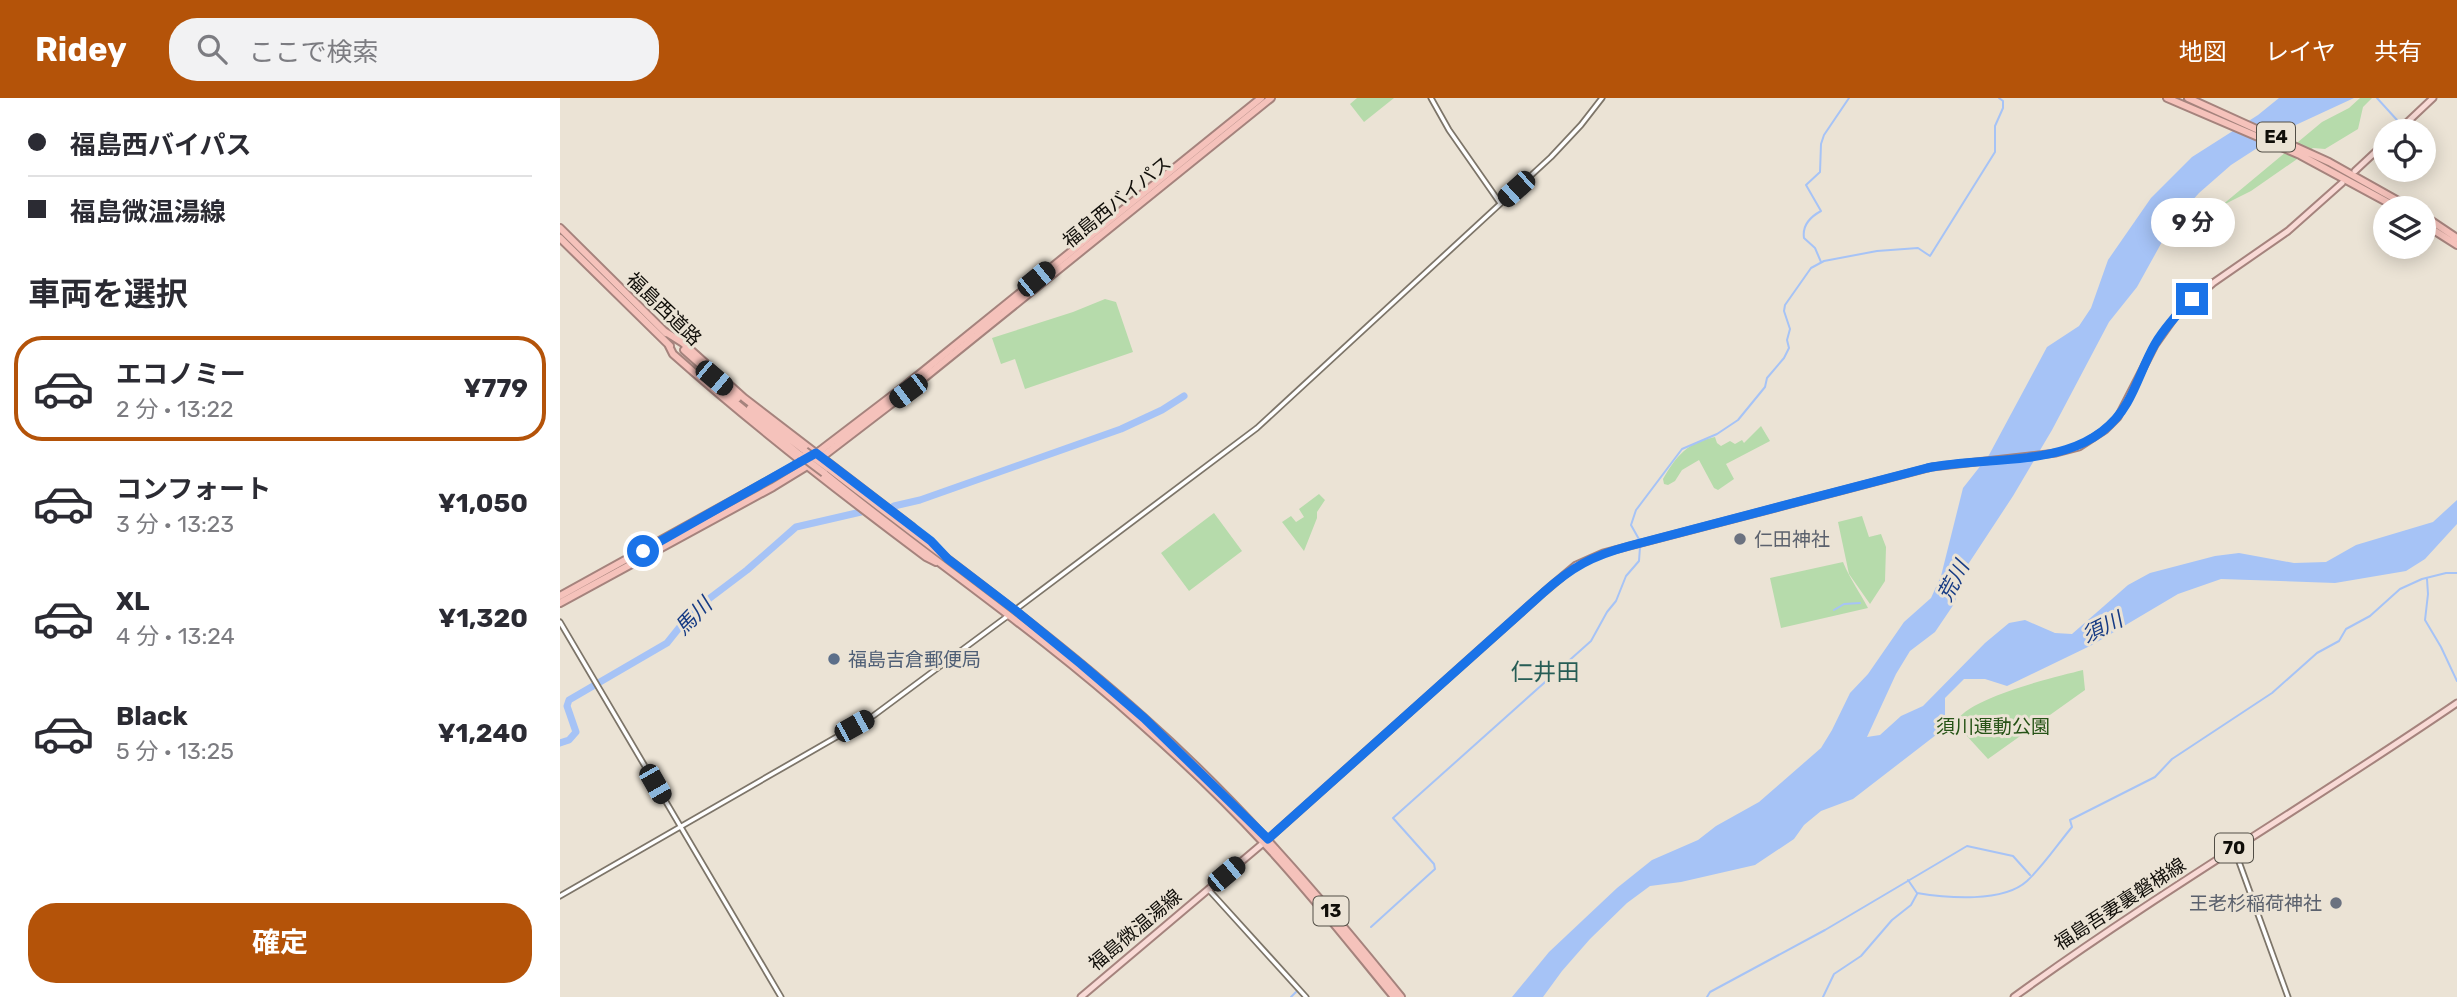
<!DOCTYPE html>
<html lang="ja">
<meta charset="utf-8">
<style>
:root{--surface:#fff;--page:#f2f2f3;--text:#2b2b33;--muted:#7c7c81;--line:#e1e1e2;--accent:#b45309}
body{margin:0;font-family:Rubik,"Noto Sans JP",sans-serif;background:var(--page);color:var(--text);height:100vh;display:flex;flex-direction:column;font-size:26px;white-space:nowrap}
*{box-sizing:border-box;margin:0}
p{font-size:23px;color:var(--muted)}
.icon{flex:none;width:38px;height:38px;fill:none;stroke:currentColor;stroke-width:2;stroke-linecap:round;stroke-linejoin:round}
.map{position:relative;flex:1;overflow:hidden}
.sheet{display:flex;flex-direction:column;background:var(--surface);width:560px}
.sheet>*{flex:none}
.top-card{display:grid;align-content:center;height:154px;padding:0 28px;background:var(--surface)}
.tools{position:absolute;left:1813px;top:21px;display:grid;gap:14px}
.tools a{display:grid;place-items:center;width:63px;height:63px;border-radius:50%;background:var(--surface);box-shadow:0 4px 18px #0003;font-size:35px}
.end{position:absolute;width:32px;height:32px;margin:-16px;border:9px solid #1a73e8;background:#fff;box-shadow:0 0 0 4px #fff}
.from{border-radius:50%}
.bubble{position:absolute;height:49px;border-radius:24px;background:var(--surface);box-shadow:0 4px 18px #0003;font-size:23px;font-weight:700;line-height:49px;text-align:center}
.car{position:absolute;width:21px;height:42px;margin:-21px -10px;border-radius:9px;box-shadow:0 0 5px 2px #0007;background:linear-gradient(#222 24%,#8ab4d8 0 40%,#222 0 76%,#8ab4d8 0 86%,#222 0)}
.top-card b{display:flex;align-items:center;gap:24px;height:66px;font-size:26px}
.top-card b+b{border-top:2px solid var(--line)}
.top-card i{width:18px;height:18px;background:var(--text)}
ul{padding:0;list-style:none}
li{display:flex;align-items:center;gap:21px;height:105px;margin:0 14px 10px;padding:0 14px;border:4px solid transparent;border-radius:28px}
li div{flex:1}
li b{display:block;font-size:26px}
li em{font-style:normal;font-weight:700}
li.selected{border-color:var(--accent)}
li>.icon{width:63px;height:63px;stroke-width:1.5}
h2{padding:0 28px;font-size:32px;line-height:84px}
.cta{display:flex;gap:14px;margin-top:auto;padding:14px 28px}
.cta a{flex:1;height:80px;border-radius:28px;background:var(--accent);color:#fff;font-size:28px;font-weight:700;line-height:80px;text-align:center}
header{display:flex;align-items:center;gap:42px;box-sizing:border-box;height:98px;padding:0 35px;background:var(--accent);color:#fff}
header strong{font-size:33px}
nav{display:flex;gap:38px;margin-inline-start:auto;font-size:24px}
.search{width:490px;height:63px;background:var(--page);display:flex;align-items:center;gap:18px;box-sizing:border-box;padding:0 24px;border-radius:28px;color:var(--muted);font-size:26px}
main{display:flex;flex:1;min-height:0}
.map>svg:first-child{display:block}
</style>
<header>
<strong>Ridey</strong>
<div class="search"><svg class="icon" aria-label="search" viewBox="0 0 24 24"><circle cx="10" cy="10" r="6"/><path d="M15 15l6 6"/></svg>ここで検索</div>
<nav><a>地図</a><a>レイヤ</a><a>共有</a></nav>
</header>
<main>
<section class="sheet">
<div class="top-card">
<b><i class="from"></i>福島西バイパス</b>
<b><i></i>福島微温湯線</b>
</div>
<h2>車両を選択</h2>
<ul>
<li class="selected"><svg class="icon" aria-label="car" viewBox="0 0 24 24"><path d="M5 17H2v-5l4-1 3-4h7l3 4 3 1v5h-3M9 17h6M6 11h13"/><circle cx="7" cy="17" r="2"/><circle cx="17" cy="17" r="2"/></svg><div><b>エコノミー</b><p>2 分 · 13:22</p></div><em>¥779</em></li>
<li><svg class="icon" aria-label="car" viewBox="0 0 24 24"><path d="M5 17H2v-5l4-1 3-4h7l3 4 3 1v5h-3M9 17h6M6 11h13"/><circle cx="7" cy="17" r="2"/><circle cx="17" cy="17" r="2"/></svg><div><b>コンフォート</b><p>3 分 · 13:23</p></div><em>¥1,050</em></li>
<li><svg class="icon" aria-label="car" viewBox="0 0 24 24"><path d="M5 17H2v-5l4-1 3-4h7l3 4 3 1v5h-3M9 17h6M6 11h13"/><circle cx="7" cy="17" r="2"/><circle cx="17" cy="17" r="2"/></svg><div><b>XL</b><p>4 分 · 13:24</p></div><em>¥1,320</em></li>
<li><svg class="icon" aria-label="car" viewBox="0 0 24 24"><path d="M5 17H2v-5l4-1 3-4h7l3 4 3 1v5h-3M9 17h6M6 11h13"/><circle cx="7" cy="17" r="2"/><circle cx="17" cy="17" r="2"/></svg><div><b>Black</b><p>5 分 · 13:25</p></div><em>¥1,240</em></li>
</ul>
<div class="cta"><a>確定</a></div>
</section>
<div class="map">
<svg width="1897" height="899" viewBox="0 0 1897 899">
<rect width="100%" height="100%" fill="#ebe3d5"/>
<!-- green -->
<path fill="#b6dbab" d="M797,0h37l-30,24 -14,-18z
M1800,0h12l-9,9 -5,22 -33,20 -12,-1 -62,43 -30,15 101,-84 27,-14z
M545,201l11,3 17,50 -108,37 -10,-30 -14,5 -9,-26 81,-26z
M1201,328l9,15 -44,23 8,15 -16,11 -4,-2 -15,-28 -17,10 -7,11 -7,4 -4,-1 -1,-5c14,-24 24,-36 52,-42l2,6 4,3 9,-5 5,3 7,-4 2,3z
M759,396l6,6 -8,12v6l-13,33 -22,-29 9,-6 5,6 8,-5 -5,-8z
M654,415l28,38 -53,40 -28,-38z
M1302,418l7,21 12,-3 5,13 -1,34 -15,23 -21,-30 -11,-52z
M1283,464c7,17 16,29 25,46l-87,20 -11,-50z
M1523,572l2,20 -97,69 -33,-36c13,-26 100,-46 128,-53z"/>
<!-- water -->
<path fill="#a6c3f6" d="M1719,0h75l-69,32 -54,35 -32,28 -26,29 -36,65 -28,35 -57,108 -39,66 -46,70 -13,38 -19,28 -25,19 -14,23 -29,63 13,-2 21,-19 22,-10 62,-63 24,-20 16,-3 30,13 17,1 56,-49 22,-12 65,-17 24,-3 55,10 32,-1 30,-17 77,-23 24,-22v24l-32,35 -19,12 -71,12 -114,-4 -43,15 -86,51 -85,41 -22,-7h-21l-19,19v30l-92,71 -32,12 -17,14 -10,14 -39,26 -74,17 -31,4 -23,17 -37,36 -28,32 -19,26h-31l37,-45 68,-64 35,-28 46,-20 18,-14 43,-24 62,-54 11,-18 18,-37 18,-19 36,-52 27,-24 10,-22 22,-88 26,-33 58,-108 32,-21 12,-18 17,-48 43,-62 41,-41 66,-42z"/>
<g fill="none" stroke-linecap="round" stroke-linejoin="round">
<!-- stream -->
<path stroke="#a6c3f6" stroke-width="2" d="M1817,0l20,22
M1261,164l-6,-14 -11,-10c-2,-13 6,-21 17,-27l-15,-26 14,-13 1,-28 3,-9 25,-37
M1080,443l-9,-16 5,-15 46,-61 35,-15 21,-14 27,-33 2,-9 17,-20 5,-10 -2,-8 3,-11 -6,-18 1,-6 26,-37 13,-7 53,-10 41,-3 12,8 65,-104v-26l8,-18v-7l-4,-3
M1867,481l1,15 -3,26 16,27 16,34
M1274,512l10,-6 16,-1
M1348,782l9,13c30,5 86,10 110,-12 17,-16 30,-36 45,-54l-2,-7 85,-43 17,-18 100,-66 45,-40 22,-12 7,-12 24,-13 30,-27 22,-10 24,-6h11
M811,829l64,-58 -1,-5 -41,-46 198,-177 16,-29 9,-11 10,-25 13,-15 1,-14
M731,899l5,-5
M1147,899l3,-5 115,-62 142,-84 46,10 17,19
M1263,899l11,-23 27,-18 31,-36 19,-15 6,-11"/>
<!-- river -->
<path stroke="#a6c3f6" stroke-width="7" d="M334,408l26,-6 201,-71 41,-19 22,-14
M0,645l9,-3 7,-8 -9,-26 2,-6 98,-57 16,-20 27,-25 37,-28 49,-43 65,-15"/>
<defs>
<path id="minor" d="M871,0l18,32 51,73
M455,512l242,-182 294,-271 30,-32 21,-27
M0,524l221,375
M1674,750l54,149
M648,791l98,108
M0,798l313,-180 136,-101"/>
<path id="major" d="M1838,33l35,-33
M1795,73l30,-28
M521,899l187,-158 276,-247 32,-27 27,-12 329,-86 124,-14 23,-6 26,-17 13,-13 37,-72 22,-31 36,-31 75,-52 54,-48
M1454,899c143,-104 297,-194 443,-294"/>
<path id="highway" d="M1607,0l133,57 98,53
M1628,0l141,64 82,46
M1864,118l33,22
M1864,126l33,21
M0,130l106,105
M0,140l110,108
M104,233l19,12 61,55 168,129
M108,246l5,10c81,72 166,138 253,203l10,5
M124,252l54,48
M160,292l80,65
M190,310l55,43
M268,370c106,82 215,160 315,249 96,85 178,181 258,280
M264,375c103,84 215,159 315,249 43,38 86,79 125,121 46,49 87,102 130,154
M0,498l253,-140 93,-71 355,-287
M0,505l213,-116 49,-30 86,-66 363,-293"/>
</defs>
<!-- minor casing -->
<use href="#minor" stroke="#7d7569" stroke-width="7"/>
<!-- major casing -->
<use href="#major" stroke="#a5837d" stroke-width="9"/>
<!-- highway casing -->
<use href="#highway" stroke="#a5837d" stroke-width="10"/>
<!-- minor -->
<use href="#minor" stroke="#fff" stroke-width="3.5"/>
<!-- major -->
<use href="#major" stroke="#f9dad6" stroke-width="5"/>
<!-- highway -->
<use href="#highway" stroke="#f5c2bb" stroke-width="6"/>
<defs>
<path id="highway-bridge" d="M245,353l23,17
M240,357l24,18"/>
</defs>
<!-- highway-bridge casing -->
<use href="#highway-bridge" stroke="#a5837d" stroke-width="10" stroke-linecap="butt"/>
<!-- highway-bridge -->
<use href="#highway-bridge" stroke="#f5c2bb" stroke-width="6"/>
</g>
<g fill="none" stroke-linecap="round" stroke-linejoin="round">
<!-- route -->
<path stroke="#1a73e8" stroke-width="9" d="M83,453l173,-98 115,88 17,18 67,51 66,54 63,54 124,121 276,-247c28,-25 48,-36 85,-46l298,-78c68,-14 160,4 200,-65 11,-19 17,-40 28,-59 10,-17 23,-31 37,-45"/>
</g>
<!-- markers -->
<g fill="#6b7280" stroke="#ebe3d5" stroke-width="2.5">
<circle cx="1180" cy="441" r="7"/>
<circle cx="1776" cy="805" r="7"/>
</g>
<circle fill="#5c6f8a" stroke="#ebe3d5" stroke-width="2.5" cx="274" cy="561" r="7"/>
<g text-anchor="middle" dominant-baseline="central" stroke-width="6" stroke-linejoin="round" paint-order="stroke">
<!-- shield labels -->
<g fill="#ebe3d5" stroke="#524e46" stroke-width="2">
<rect x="1697" y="24.5" width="38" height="29" rx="5"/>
<rect x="1655" y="735.5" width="38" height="29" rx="5"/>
<rect x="753.5" y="798.5" width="35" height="29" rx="5"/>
</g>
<g font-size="18" font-weight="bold" fill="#100e09">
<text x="1716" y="39">E4</text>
<text x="1674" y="750">70</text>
<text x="771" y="813">13</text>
</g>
<!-- street labels -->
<g font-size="19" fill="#100e09" stroke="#ebe3d5">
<text transform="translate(557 104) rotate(-39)">福島西バイパス</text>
<text transform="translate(104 211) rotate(44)">福島西道路</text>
<text transform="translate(1560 806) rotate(-33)">福島吾妻裏磐梯線</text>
<text transform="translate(575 832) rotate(-40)">福島微温湯線</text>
</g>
<!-- worship labels -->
<g font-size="19" fill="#5b616d" stroke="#ebe3d5" text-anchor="start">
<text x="1194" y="441">仁田神社</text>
<text x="1762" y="805" text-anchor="end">王老杉稲荷神社</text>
</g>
<!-- service labels -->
<g font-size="19" fill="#4e5e75" stroke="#ebe3d5" text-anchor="start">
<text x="288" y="561">福島吉倉郵便局</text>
</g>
<!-- park labels -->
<g font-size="19" fill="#265316" stroke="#ebe3d5">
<text x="1433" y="628">須川運動公園</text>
</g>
<!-- water labels -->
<g font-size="21" font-style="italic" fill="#163b84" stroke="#ebe3d5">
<text transform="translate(1393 483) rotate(-62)">荒川</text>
<text transform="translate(133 518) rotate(-46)">馬川</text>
<text transform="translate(1542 529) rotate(-26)">須川</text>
</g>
<!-- quarter labels -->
<g font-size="23" fill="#265d55" stroke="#ebe3d5">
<text x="985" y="574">仁井田</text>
</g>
</g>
</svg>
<div class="tools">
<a><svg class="icon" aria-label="locate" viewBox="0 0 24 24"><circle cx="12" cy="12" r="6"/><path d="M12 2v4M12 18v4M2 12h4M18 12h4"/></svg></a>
<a><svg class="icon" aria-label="layers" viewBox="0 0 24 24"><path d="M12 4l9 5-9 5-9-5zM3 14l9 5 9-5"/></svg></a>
</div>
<i class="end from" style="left:83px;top:453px"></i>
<i class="end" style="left:1632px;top:201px"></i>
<div class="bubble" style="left:1591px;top:100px;width:84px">9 分</div>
<i class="car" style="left:956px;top:91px;rotate:228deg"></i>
<i class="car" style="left:476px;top:181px;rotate:51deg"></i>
<i class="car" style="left:154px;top:280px;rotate:130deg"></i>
<i class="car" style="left:348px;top:293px;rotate:233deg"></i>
<i class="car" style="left:294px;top:628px;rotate:61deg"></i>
<i class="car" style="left:95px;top:686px;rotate:150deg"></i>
<i class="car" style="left:666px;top:776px;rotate:50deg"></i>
</div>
</main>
